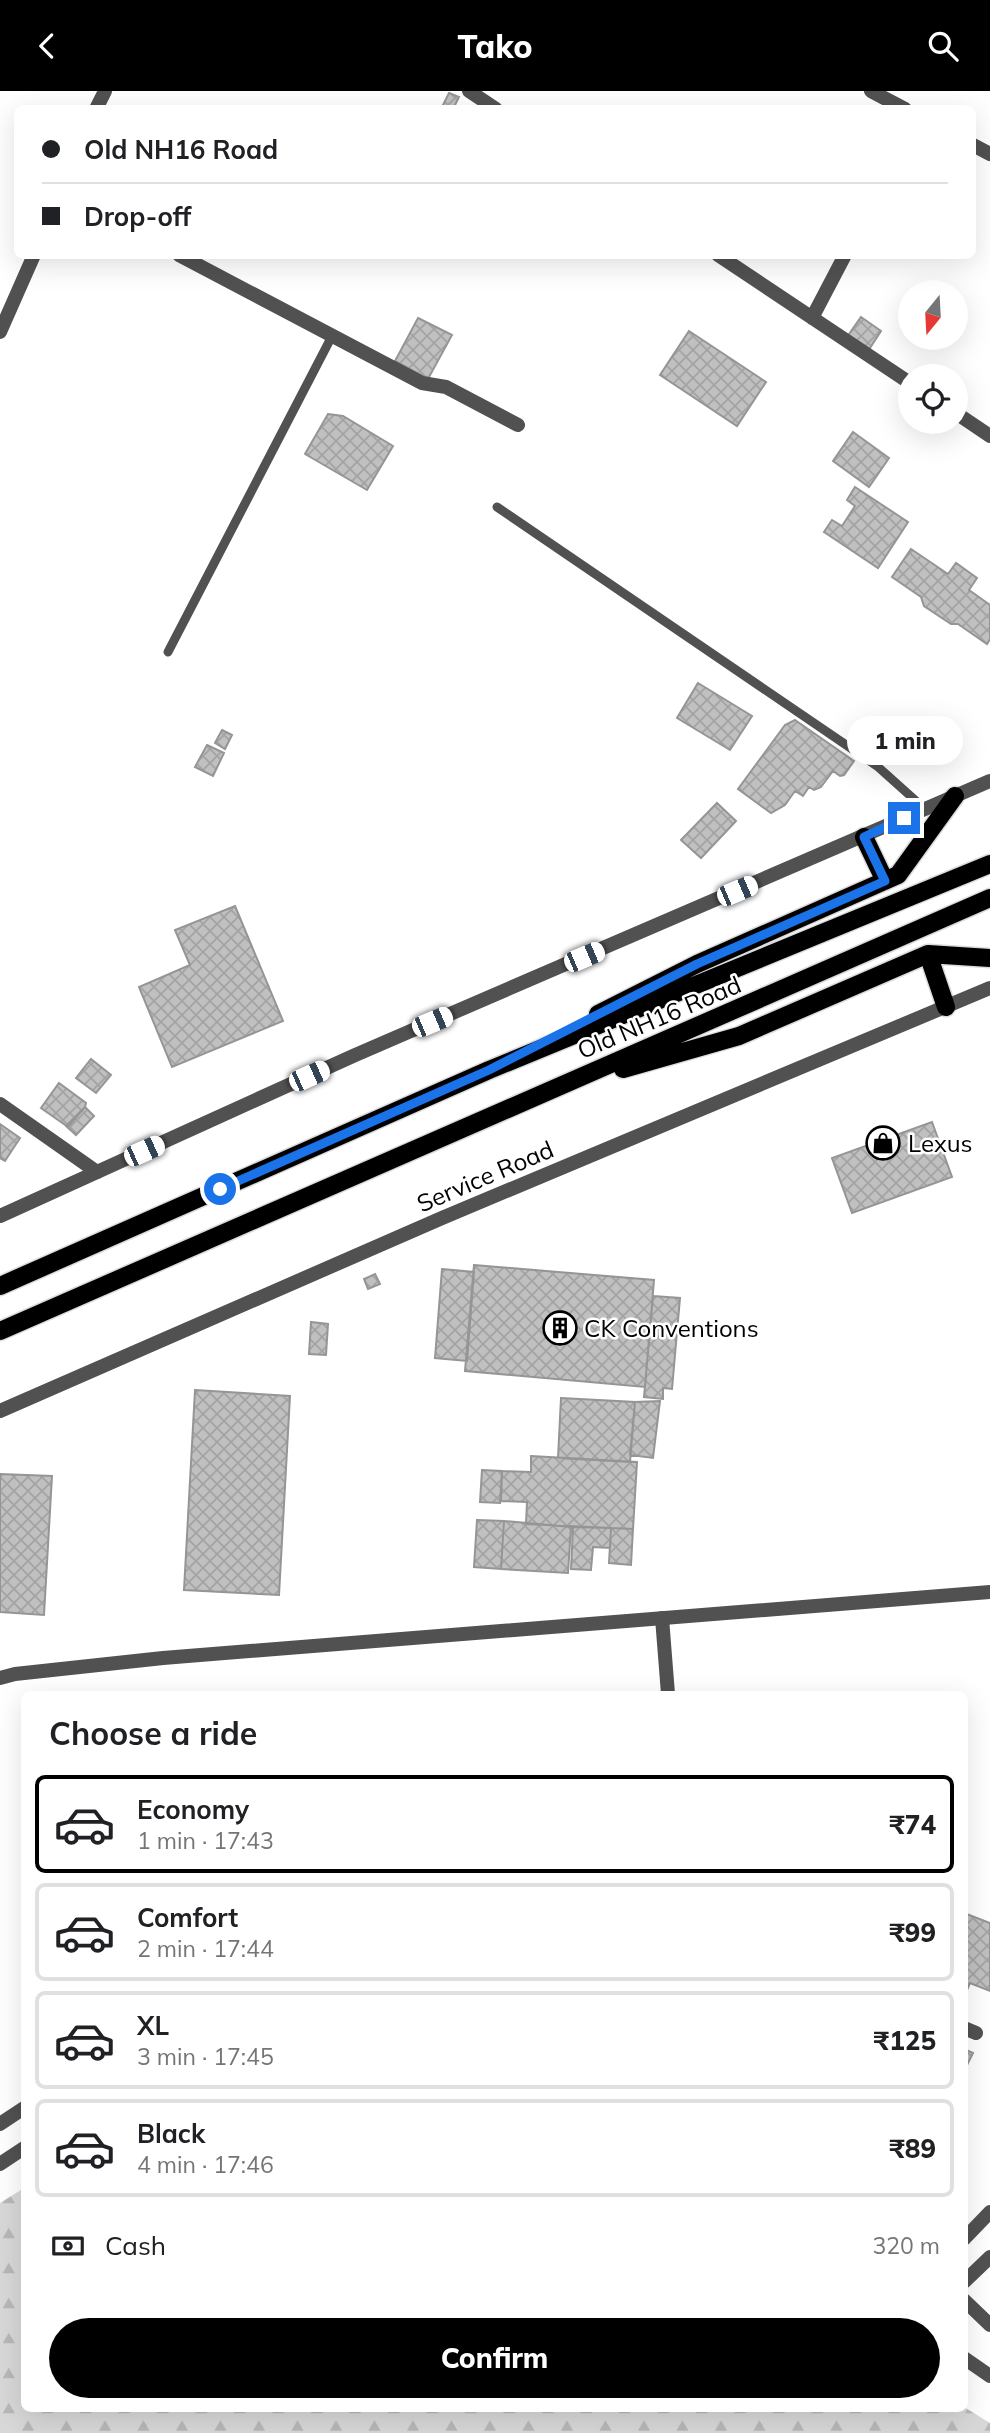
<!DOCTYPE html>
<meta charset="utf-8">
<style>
:root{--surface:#fff;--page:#f2f2f2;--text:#202124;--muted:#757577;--line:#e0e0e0;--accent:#000}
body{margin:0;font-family:Mulish,sans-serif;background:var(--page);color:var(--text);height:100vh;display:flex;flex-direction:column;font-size:26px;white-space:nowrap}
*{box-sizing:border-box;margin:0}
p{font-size:23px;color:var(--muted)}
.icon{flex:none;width:38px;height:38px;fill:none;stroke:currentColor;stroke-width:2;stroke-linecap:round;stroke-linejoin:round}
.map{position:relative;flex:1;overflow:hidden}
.panel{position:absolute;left:21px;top:1600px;width:947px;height:721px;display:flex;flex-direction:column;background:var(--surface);border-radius:10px;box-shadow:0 7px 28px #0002}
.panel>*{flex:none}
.banner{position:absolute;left:14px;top:14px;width:962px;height:154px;border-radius:10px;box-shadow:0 7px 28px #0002;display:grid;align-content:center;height:154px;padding:0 28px;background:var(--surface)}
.needle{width:46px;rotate:198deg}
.tools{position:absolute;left:898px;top:189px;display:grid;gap:14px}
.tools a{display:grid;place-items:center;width:70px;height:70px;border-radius:50%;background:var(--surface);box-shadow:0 7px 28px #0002;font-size:35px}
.end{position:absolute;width:32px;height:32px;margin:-16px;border:9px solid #1a73e8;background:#fff;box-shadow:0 0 0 4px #fff}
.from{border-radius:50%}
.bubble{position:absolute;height:49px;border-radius:24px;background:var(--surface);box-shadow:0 7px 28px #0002;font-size:23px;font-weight:800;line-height:49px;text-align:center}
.car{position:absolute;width:21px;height:42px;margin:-21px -10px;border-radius:9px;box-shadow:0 0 5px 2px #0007;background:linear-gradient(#fff 24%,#345 0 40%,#fff 0 76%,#345 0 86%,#fff 0)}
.banner b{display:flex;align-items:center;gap:24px;height:66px;font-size:26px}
.banner b+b{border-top:2px solid var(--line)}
.banner i{width:18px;height:18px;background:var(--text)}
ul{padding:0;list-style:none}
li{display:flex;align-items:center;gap:21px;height:98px;margin:0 14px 10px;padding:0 14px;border:4px solid var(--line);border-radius:10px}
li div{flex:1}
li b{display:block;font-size:26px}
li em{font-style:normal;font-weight:800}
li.on{border-color:var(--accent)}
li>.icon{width:63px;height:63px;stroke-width:1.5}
h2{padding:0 28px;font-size:32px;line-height:84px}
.pay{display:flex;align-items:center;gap:18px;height:77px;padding:0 28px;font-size:26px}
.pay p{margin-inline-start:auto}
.primary-button{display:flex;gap:14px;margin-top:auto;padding:14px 28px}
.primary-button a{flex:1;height:80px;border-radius:42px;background:var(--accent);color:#fff;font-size:28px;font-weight:800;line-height:80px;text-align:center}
header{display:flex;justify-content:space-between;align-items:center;height:91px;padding:0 28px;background:var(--accent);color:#fff;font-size:32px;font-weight:800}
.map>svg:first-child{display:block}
</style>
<header><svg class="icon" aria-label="back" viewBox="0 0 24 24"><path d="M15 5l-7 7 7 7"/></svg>Tako<svg class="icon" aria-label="search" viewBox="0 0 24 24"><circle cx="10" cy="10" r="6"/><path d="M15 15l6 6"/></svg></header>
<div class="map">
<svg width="990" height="2342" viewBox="0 0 990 2342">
<defs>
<pattern id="forest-firs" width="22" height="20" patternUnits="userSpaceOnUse" patternTransform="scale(1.75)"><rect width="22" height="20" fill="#d8d8d8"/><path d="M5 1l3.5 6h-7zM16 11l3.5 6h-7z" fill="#b8b8b8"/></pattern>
<pattern id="building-cross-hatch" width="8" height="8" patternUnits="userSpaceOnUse" patternTransform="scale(1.75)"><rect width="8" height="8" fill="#c0c0c0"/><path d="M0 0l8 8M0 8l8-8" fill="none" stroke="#a3a3a3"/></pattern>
</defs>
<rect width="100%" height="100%" fill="#fff"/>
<!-- forest -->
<path fill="url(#forest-firs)" d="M24,2097v220l940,-1 26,16v10h-990v-230z"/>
<!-- building -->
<path fill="url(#building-cross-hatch)" stroke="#959595" stroke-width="2" d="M449,2l10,4 -6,12h-12z
M861,226l20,14 -13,20 -21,-14z
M418,227l34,17 -24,44 -33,-18z
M689,240l77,51 -29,44 -77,-51z
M328,323l15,2 50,30 -26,44 -62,-36z
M853,341l36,26 -20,29 -36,-26z
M855,396l53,35 -30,46 -54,-36 8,-12 10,6 13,-20 -8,-6z
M911,458l37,25 8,-11 21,15 -8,12 21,15v34l-3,5 -29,-20h-7l-27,-18 -3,-9 -29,-20z
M698,592l54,33 -22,34 -53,-32z
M795,629l59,41 -10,14 -4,1 -7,-5 -12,16 -7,3 -5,-3 -6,9 -8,-5 -10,14 -14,8 -33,-24 47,-64z
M222,639l10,5 -7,14 -10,-6z
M207,654l17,8 -11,23 -18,-9z
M717,712l19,18 -35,37 -20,-18z
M235,815l48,115 -111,46 -33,-80 51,-22 -15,-35z
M91,968l20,16 -15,18 -20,-15z
M59,992l27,20 -1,4 -17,20 -27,-19z
M85,1016l9,9 -18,19 -10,-9z
M932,1031l20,55 -100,36 -20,-55z
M0,1033l20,14 -15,23 -5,-3z
M474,1174l180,15 -9,107 -180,-16z
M442,1178l32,3 -7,89 -32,-3z
M375,1183l5,10 -12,5 -4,-10z
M653,1205l27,2 -8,91 -9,-1v11l-19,-2z
M311,1231l17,2 -2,31 -17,-1z
M195,1299l95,6 -11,199 -95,-5z
M561,1307l74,4 -5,60 -72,-4z
M660,1310l-7,57 -23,-3 5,-53z
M531,1365l106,6 -4,67 -107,-5 1,-22 -26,-1 1,-30 29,1z
M482,1379l20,1 -2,32 -20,-1z
M0,1383l52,2 -8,139 -44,-3z
M477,1429l27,1 -3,48 -27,-2z
M504,1430l67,6 -3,46 -67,-4z
M573,1436l38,1 -1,20 -17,-1 -2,23 -20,-1z
M611,1437l22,1 -2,36 -22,-2z
M964,1822l26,10v68l-20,-8 -6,14z
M964,1958l9,4 -9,18z"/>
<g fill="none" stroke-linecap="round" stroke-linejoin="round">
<defs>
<path id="primary" d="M864,746l21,44
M928,863l18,53
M598,923l99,-50 201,-89 57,-79
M623,978l116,-33 189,-82 62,4
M0,1195l489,-216 501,-206
M0,1240l990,-433"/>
</defs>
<!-- primary casing -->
<use href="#primary" stroke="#dbdbdb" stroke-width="21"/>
<!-- service -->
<path stroke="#515151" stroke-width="9" d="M497,416l380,259 48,43
M168,561l164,-316"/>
<!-- minor -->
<path stroke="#515151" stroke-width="14" d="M469,0l27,18
M871,0l34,18
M96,18l9,-18
M973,54l17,9
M179,164l243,128 24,4 72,38
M718,164l192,128
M812,227l33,-63
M0,241l34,-77
M956,322l34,23
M0,1013l97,68
M662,1527l6,76
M964,1937l12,5"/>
<!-- tertiary -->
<path stroke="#515151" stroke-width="14" d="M0,1125l355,-161 635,-274
M0,1320l442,-193 548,-230
M0,1587l15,-4 148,-16 827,-66
M0,2033l24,-16
M0,2073l24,-16
M964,2148l26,-27
M964,2191l26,-25
M964,2209l26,25
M964,2267l26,18"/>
<!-- primary -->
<use href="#primary" stroke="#000" stroke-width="18"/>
</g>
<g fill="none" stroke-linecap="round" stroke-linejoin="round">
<!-- route -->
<path stroke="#1a73e8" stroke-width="9" d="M220,1098l269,-119 208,-106 188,-83 -21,-44 40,-19"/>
</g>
<!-- icons -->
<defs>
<symbol id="shop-ring" viewBox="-11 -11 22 22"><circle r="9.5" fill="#fff" stroke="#000" stroke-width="1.5"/><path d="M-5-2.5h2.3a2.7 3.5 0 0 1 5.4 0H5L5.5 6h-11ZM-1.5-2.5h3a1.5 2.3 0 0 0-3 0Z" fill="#000"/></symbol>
<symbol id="building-ring" viewBox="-11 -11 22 22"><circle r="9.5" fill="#fff" stroke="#000" stroke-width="1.5"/><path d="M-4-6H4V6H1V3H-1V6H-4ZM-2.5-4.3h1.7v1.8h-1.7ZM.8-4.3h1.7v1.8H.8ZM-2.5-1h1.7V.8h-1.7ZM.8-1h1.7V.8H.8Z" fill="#000"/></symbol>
</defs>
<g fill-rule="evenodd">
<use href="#shop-ring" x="864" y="1033" width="38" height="38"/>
<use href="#building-ring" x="541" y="1218" width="38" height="38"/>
</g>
<g text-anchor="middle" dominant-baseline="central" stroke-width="5" stroke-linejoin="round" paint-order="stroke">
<!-- street labels -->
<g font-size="24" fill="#000" stroke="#fff">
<text transform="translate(659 926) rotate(-23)">Old NH16 Road</text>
<text transform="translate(485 1085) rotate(-23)">Service Road</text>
</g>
<!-- poi labels -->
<g font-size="24" fill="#000" stroke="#fff" text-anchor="start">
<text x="908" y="1052">Lexus</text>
<text x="584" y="1237">CK Conventions</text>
</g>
</g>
</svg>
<div class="tools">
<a><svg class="needle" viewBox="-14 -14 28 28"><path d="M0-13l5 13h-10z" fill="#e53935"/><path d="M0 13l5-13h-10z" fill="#757577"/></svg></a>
<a><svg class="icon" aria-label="locate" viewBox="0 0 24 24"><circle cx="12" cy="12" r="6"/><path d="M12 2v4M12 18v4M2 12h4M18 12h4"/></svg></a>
</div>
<i class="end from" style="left:220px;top:1098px"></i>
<i class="end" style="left:904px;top:727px"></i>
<div class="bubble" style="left:847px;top:625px;width:116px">1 min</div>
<i class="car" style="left:737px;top:800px;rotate:67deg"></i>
<i class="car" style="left:584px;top:866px;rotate:67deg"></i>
<i class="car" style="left:432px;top:931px;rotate:67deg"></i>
<i class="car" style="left:309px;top:985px;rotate:66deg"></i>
<i class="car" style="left:144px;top:1060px;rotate:66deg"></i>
<div class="banner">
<b><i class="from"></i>Old NH16 Road</b>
<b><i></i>Drop-off</b>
</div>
<section class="panel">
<h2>Choose a ride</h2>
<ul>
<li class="on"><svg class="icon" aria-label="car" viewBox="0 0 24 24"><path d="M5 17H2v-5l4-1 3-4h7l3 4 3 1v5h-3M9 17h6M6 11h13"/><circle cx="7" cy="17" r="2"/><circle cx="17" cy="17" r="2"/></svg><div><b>Economy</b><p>1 min · 17:43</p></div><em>₹74</em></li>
<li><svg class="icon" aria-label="car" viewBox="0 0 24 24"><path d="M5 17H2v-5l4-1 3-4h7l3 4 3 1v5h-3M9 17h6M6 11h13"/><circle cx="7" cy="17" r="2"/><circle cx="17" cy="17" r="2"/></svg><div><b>Comfort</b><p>2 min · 17:44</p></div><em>₹99</em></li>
<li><svg class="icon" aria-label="car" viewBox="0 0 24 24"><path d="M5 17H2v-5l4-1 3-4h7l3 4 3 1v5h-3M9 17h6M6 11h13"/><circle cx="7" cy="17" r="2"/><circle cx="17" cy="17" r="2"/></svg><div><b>XL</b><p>3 min · 17:45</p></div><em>₹125</em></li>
<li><svg class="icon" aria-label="car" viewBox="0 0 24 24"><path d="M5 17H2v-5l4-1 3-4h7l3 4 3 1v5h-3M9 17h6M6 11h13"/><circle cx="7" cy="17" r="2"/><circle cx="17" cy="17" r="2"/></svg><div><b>Black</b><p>4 min · 17:46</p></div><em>₹89</em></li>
</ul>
<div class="pay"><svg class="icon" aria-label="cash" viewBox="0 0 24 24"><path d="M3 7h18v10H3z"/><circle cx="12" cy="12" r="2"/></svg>Cash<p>320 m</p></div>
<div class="primary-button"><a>Confirm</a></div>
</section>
</div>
